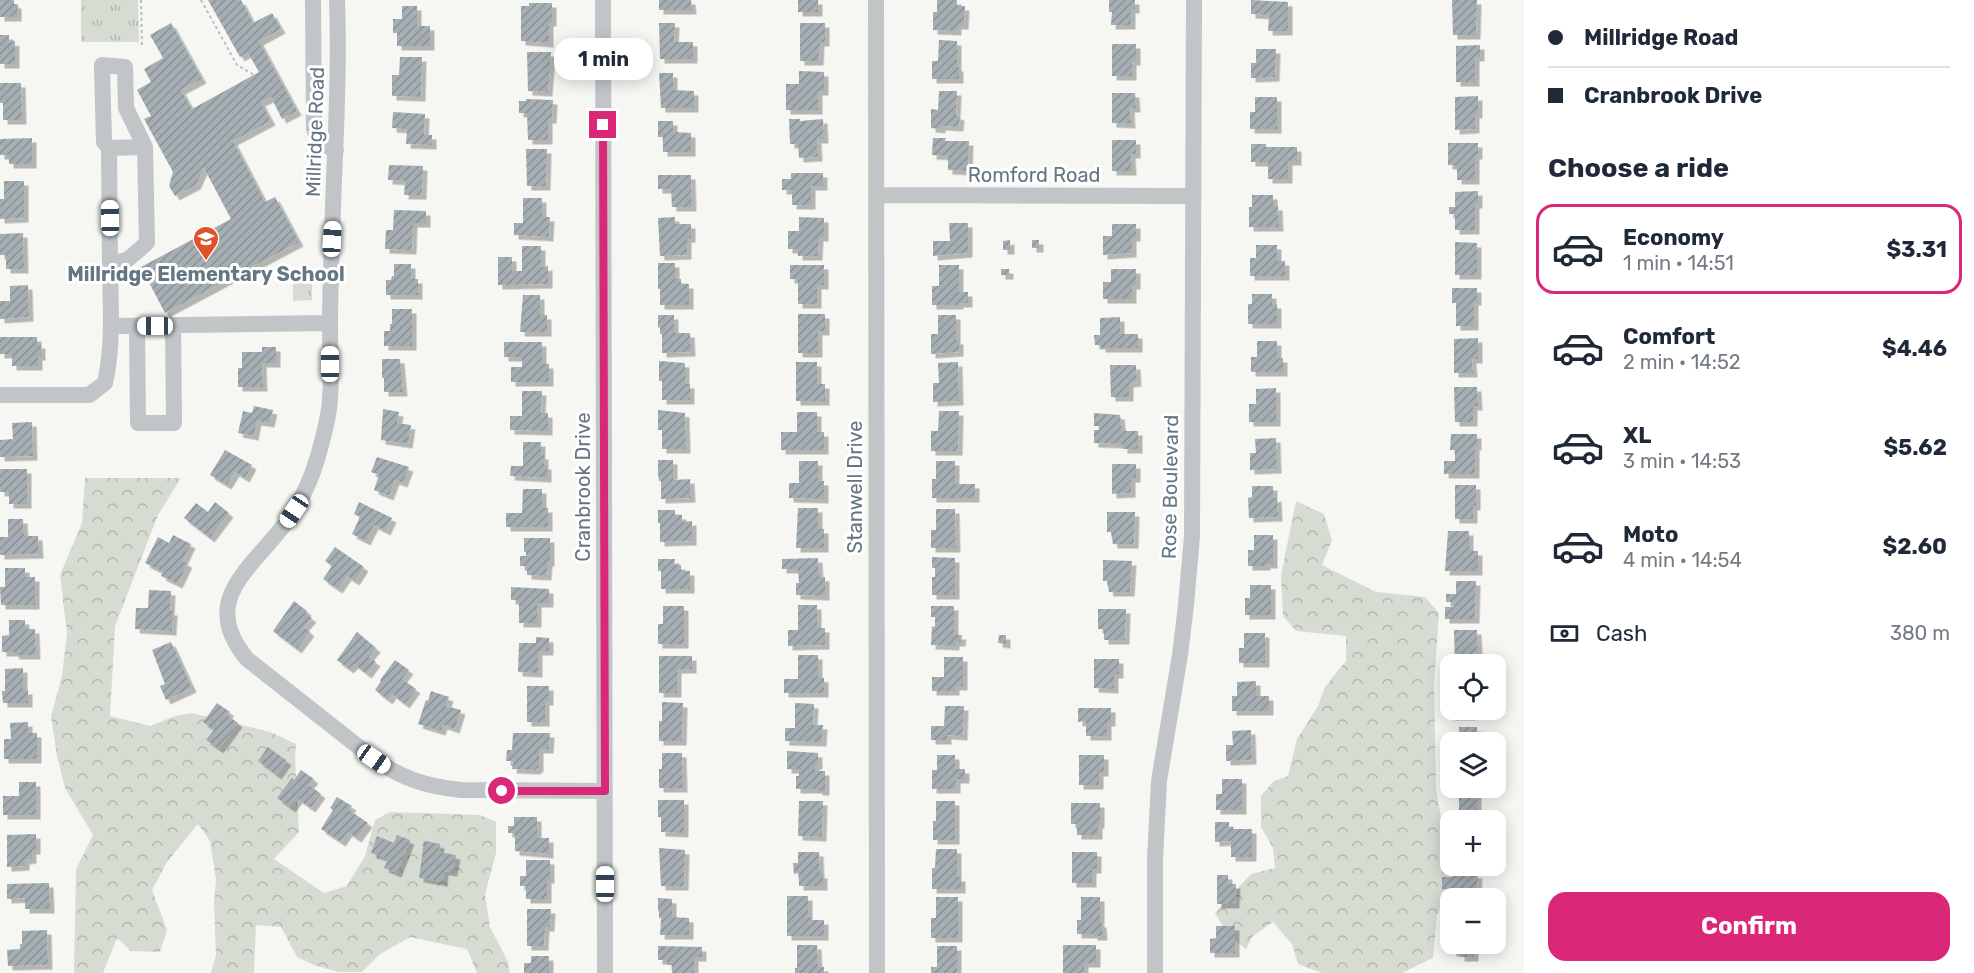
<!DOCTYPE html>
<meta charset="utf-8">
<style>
:root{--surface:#fff;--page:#f2f2f3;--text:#1f2937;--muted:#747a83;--line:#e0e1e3;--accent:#db2777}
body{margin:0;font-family:Rubik,sans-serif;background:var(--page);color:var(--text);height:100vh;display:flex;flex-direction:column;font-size:22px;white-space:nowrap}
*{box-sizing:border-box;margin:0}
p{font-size:20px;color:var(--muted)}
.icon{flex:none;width:33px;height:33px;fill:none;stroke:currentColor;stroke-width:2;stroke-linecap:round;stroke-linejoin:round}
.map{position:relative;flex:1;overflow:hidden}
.sheet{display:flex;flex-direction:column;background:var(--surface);width:450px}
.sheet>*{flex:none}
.banner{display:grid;align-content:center;height:132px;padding:0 24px;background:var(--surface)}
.tools{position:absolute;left:1440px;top:654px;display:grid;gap:12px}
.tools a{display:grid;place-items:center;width:66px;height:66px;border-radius:12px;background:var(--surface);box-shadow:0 3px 15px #0003;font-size:30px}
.end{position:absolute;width:27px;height:27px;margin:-14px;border:8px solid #db2777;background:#fff;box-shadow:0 0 0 3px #fff}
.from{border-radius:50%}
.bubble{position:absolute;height:42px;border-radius:18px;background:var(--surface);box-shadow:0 3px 15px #0003;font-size:20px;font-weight:700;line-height:42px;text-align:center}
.car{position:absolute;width:18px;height:36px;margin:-18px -9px;border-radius:8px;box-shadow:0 0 4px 2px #0007;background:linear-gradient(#fff 24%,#345 0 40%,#fff 0 76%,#345 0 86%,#fff 0)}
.banner b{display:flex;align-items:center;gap:21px;height:57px;font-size:22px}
.banner b+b{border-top:2px solid var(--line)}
.banner i{width:15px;height:15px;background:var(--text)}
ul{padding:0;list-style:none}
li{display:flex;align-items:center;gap:18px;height:90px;margin:0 12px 9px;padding:0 12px;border:3px solid transparent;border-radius:18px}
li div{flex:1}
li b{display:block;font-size:22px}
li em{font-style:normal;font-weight:700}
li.on{border-color:var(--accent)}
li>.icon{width:54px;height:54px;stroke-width:1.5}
h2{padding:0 24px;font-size:27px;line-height:72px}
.pay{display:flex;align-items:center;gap:15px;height:66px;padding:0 24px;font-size:22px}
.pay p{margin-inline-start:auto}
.action{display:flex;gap:12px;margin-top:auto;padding:12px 24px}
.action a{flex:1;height:69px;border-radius:18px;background:var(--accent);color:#fff;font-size:24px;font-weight:700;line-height:69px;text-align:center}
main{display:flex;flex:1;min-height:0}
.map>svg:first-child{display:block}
</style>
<main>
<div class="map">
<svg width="1524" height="973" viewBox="0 0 1524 973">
<defs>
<pattern id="forest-crowns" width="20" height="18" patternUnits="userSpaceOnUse" patternTransform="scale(1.5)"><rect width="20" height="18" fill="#d7dcd3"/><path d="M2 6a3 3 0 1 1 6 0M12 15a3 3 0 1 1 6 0" fill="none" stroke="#b2b7b1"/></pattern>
<pattern id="park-tufts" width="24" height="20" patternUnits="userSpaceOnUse" patternTransform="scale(1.5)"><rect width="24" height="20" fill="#d7dcd3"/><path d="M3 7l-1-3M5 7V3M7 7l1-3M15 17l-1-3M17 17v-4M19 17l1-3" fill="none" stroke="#b2b7b1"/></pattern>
<pattern id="building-hatch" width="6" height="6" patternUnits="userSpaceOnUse" patternTransform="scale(1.5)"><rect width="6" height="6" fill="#a5aeb3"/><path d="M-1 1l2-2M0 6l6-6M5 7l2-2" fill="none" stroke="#8a9297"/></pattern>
<filter id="shadow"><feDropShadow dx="4.5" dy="4.5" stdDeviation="0" flood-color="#0004"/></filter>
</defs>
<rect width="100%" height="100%" fill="#f6f6f2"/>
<!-- forest -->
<path fill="url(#forest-crowns)" d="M85,478h96l-23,37 -43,111 -5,90 40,10 25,-10 17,-3 78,19 26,12 -1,15 4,73 -25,27 50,34 23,-7 18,-30 10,-36 15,-8 90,3 16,7v31l-11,41 5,33 18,35 2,11h-33l-10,-24 -57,-12 -30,17 -18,18h-24l-24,-7 -17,-8 -16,-30 -25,-2 -2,48h-43l5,-18 -2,-52 2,-24 -6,-38 -12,-17 -31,38 -15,28 15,40 -7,22 -29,-1 -14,-13 -14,35h-29l2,-104 17,-34 -28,-47 -8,-32 -6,-39 11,-41 5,-43 -7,-58 22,-52z
M1296,501l28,13 8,26 -10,25 54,27 49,5 14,16 -5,72 2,103 8,48 6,13v17h8l-21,49 -4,43 -31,15h-80l-24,-9 -6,-20 -19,-22 -20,14 -7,13 -18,-14 -13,-22 36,-39 24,-6 -2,-20 -12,-21v-31l13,-15 14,-5 9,-37 21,-33 7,-19 21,-26v-25l-50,-5 -13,-15 -2,-41z"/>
<!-- park -->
<path fill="url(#park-tufts)" d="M81,0h57l1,42h-58z
M293,268h19v32l-19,1z"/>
<!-- building -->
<path fill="url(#building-hatch)" filter="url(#shadow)" d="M0,0h14v4h3v13h-17z
M208,0h33l12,23 19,-10 9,16 -22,12 38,70 -15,8 -11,-22 -10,5 10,19 -38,20 32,61 10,-5 24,45 -134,71 -24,-46 90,-48 -27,-51 -8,17 -21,11 -6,-10 4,-14 -29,-53 7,-3 -14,-26 14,-8 -7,-13 19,-11 -13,-23 21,-12 31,56 -21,11 11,19 67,-37 -11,-19 -8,4z
M659,0h32l1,10h-33z
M798,0h20v12h-20z
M937,0h20v6h8l-1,19h-7v6l-24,-1v-18h4z
M1109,0h26v9h-4v16h-20l1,-13h-3z
M1251,0l37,2v29h-20l1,-16 -18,-1z
M1452,0h25l-1,35h-23z
M529,3h23v19h-3v21l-28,-2v-35h8z
M402,6h15v20h13v20h-33v-13h-4v-14h9z
M659,23h16l-1,19h19v17h-33z
M800,23h25v19h-5l-1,19h-19z
M0,35h9v7l6,-1v23h-15z
M939,40l18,1v26h2v12h-27v-18h6z
M1112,44h24v17h-4v15h-20z
M1480,45v12h-5v25h-19v-36z
M1256,49h20l-1,28 -24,1v-15h5z
M527,52h24l-3,40 -20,-1z
M400,57h22l-1,40 -29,-1v-21h7z
M799,71l25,1v19h-6v19h-32v-26h13z
M659,73h14v17l21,1v17h-33z
M0,83h21l1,37h-19v-17h-3z
M939,91h18l-1,24 4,1 -1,11 -18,-1v3l-10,-1v-19l7,1z
M1112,93h23l1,15h-6l1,16 -19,-1z
M1478,96v18h-3v15l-20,1v-33z
M1255,97h22v32h-27v-17h5z
M526,99l27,1 -1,19h-4v21h-20l-1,-27h-8v-12h7z
M393,112l32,2 -1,21h8v10l-26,-1 1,-15 -15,-1z
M789,119h11v2l23,-2 1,20h-7l1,18 -19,1 -1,-14h-8z
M658,121h15v11l18,1v19h-28v-15h-5z
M32,138v26h-23v-9h-9v-16z
M933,138h13l-1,3h24l-1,30 -20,-1v-14l-16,-1z
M1112,140h24v14h-5l1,17h-20z
M1448,143h30v12h-3v25h-18v-15h-9z
M1251,144h15v3h31v14h-9v18h-20v-17h-17z
M526,149h21l-1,37h-19z
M389,165l34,1 -1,29h-18l1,-14 -17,-1z
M791,173h32v13h-12v19h-19v-15h-10v-11h9z
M658,175h33l1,32h-20l-1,-18h-13z
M4,181h20v37l-24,1v-20h4z
M1478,191v13h-3v26h-20v-16h-6v-7h6v-15z
M1252,195h21v11h5l1,21h-30v-20h3z
M523,198h19v19h8l-1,20 -35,-2v-12h9z
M394,210l32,1v12h-13l-1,27 -27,-1 1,-19h7z
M675,217v7h16v14h-4v17l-27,1 -2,-38z
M799,217l25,1v19h-5l-1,19h-20v-7h-10v-18h11z
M949,223h19v30l-35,3v-15h17z
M1112,224h24v13h-4v16l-29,2v-19h9z
M23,233l1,36h-18v-14h-6v-21z
M1010,240v10h-7v-9z
M1032,240h7v8h-7z
M1455,242l22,1v32h-22z
M1256,245h21v16h8v15h-35v-18h6z
M522,246h19v21l7,-1v18l-50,1v-28h14v14h10z
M658,263h17v16h6v5h8v21h-29v-16h-2z
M394,264h17v15h7v16h-32v-15h5l1,-4h2z
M790,265h34v20h-7v19h-19v-25h-8z
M939,265h20v27h9v11h-9v2h-27v-19h7z
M1001,269h8v6h-8z
M1111,269h25v16h-4v14h-29v-17h8z
M28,285l1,32 -29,2v-18h10v-15z
M1452,288h25v13h-3v25h-18v-23h-4z
M1252,294h20v10h5v20h-29v-20h4z
M523,295h17v20h7v17h-27z
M392,309h20v37h-28v-15h6v-7h2z
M798,314h27v17h-7v22h-20z
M658,315h16v18h16l1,19 -29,1v-19h-2v-7l-2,1z
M938,315h18v25h3v12l-28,2v-20h7z
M1120,317v17h18v14h-37v-3h-6l-1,-10h6v-17z
M0,337h37v7h4v12h-3v10h-26v-12h-12z
M1478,338v21h-6l1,14h-19v-34z
M1257,341h20v17h6v14h-32v-15h6z
M504,342h38v22h7v18h-38v-15h11v-10h-18z
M262,347h14v16h-14l1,24h-25v-19h4v-16h20z
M382,359h18l3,33h-19v-14h-2z
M659,361l26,2v21h5v16h-28v-19h-3z
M796,362h21v22h8v17h-29z
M958,362l1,39 -26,1v-19h6l-1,-20z
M1110,365h26l1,17 -8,1v14h-18z
M1454,387h23l1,19h-5v16h-18z
M1276,388v34h-27v-18h7v-15z
M522,391h20l-1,22h7v18l-38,-1v-14h12z
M254,406l19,4 -3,13 -13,-2 -3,15 -16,-3 5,-22 9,2z
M383,409l16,3 -2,11 14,2 -3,19 -27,-4z
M658,410l27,3 1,36h-24v-19h-4z
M939,411h20l-1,40h-27v-20h7z
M797,412h20v20h7v18h-43v-18h16z
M1094,413l26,2 2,16h16v18h-15v-5l-29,-1v-13h6v-4h-6z
M32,422l1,34 -33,1v-17l13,-1 -1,-16z
M1451,434h26v12h-2v28h-31v-13h11v-11h-5z
M1276,438l1,31 -27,1v-17h6l-1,-14z
M523,442h18v13h3v10h3v13l-37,-2 1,-10h12z
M225,450l27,15 -7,13 -10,-6 -8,13 -17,-10z
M377,457l32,10 -6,16 -8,-3 -6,16 -15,-6 5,-15 -8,-3z
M658,460h15v20l17,-1 1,19 -30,1v-18h-2l-1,-8z
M799,461h19v20h6v18l-35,-1v-15h10z
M936,461h19v23h20v14h-43v-19h4z
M1112,464h24v14h-5v15l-19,1z
M0,469h27v35h-18v-12h-9z
M1455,485h21v21h-3v13h-18z
M1252,486h21v12l4,-1 1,20 -29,1 -1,-20 4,-1z
M523,489h19v19h6v19h-42v-14h16z
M215,502l14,11 -19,25 -26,-20 12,-15 12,9z
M359,502l33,16 -6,13 -12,-6 -8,16 -14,-7 8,-17 -6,-3z
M798,508h20v21h6v19h-28z
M936,509h19l1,39h-25v-18h5z
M658,510h17v5h7v7l10,-1v20l-32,1v-19h-2z
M1107,512h28l-1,32h-21l-2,-12h-4z
M8,519h15l1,17h14l1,18 -39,1v-18h8z
M1448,531h21v20h9v20h-33z
M173,535l18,9 -8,17 5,2 -10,21 -17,-8 2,-4 -18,-9 13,-26 11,6z
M1254,535h19v29h-7v2h-18v-16h6z
M524,538h26v24h-2l-1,14 -20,-1v-9h-7v-10h6v-4h-2z
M335,547l29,20 -9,14 -8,-5 -9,13 -15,-10 9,-13 -7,-5z
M932,557l23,1v37h-23v-18h3v-9h-3z
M818,558l1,19h6v19l-29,-1v-12h3l-1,-14h-16v-10z
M658,559h17l-1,6h7v6h9v18h-29v-18h-3z
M1103,560l29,1 -2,31h-21l-2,-11h-4z
M5,568h20v9h10v28h-34l-1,-18h5z
M1456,581h20l-1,38h-30v-12h9v-5h-8v-8h10z
M1250,585h21v30h-26v-17h5z
M511,587l38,2v14h-12v20h-18v-23h-8z
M149,590l22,1 -1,20h3l-1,20 -37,-2 1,-21h12z
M294,601l13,10 -2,2 7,5 -8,9 6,5 -13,17 -24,-18z
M798,605h19v23h8v17l-37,1v-16h10z
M663,606h21v38h-26v-20h5z
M931,606h23v29h8l-1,7h-6v4l-24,-1 1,-19 3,1v-10h-4z
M1098,609h28l-1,31h-21v-11h-6z
M9,620h16v9h10l1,26h-21l-1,-3h-12v-16l7,-1z
M1454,630h23l1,22h-5v12h-18z
M357,632l19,16 -7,9 7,5 -9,12 -13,-10 -5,5 -12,-9z
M1244,633h21v30h-26v-15h5z
M999,635h7v9l-8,-1z
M536,637l13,1v13h-11v22l-20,-1 1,-29h17z
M171,642l21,46 -26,12 -6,-14 5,-2 -13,-34z
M798,655h20v22l6,1v15h-40v-14h14z
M659,656h33v13h-15v24h-18z
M944,657h19v29h-8v5h-23v-14h12z
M1094,659h25v15h-5v15l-20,-1z
M395,660l14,10 -7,9 14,10 -11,15 -13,-10 -4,6 -13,-10 6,-9 -1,-1z
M23,668v22h5v13h-25l-1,-12h3v-22z
M1443,677h7v11h-7z
M1256,681v15h13v15h-37v-15h5v-14z
M527,686h22v15h-4v21h-18z
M431,691l18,6 -3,9 15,4 -6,19 -12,-4 -2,6 -23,-7 8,-24 2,1z
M662,702l21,1 -1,38h-23v-20h3z
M217,703l13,9 -3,3 11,8 -19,26 -13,-9 8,-10 -11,-8z
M795,703l19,1 -1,21h10l-1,17 -37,-1v-13h10z
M945,706h19l-1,30 -16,-1v5h-16v-14h13z
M1078,708h33v14h-4v14h-21v-15l-8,1z
M1450,710h21v6h-21z
M28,722v11h9v26h-33v-20h7l-1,-16z
M1459,727h18v15h-18z
M1251,730l1,30 -26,1v-16h7l-1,-14z
M513,733h37l-1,16h-10v18l-4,3 -23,-1 1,-8h-7l1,-11h5z
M268,747l19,14 -10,14 -19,-14z
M787,751l31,2v12h-3v6h10v20h-7v-2h-22v-13h3v-7h-12z
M662,753h20l1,35h-24v-19h3z
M937,755h18v14h10v10h-9v10h-24v-19h5z
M1079,755h25v17h-5v13h-20z
M301,770l13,9 -5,6 12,9 -10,14 -13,-9 -7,9 -14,-10 15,-20 2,2z
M1222,779h20v31h-26v-16h6z
M19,782h17v33h-33v-19h16z
M1452,788h25v22h-3v3h-15v-21h-7z
M337,797l15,9 -3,4 19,13 -11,15 -9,-6 -7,10 -20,-13 12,-19 -3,-2z
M658,800h26v33l-23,-1v-15h-3z
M799,801h24l-1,36 -24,-1z
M936,801h19v39h-22v-19h3z
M1071,803h29v21h-2v11h-21v-11h-6z
M514,817h23v21h12v16l-34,-3v-18h-7v-7h6z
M1215,822h14v5h4v2h19v28h-21v-16l-16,1z
M36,834v16h-4v9l-7,1v6l-18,1v-32z
M397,835l13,5 -13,33 -13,-5 4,-9 -17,-6 6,-17 17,7z
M424,841l16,3 -1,8 17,3 -3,17 -9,-1 -1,11 -24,-4z
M659,848l26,2 -1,36h-23z
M936,849h21v28h4v12h-29v-21h3z
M798,852h21l1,22h3v12h-24v-13l-5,1 -1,-11h5z
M1072,852h25v17h-5v14h-20z
M526,860h24v19h-3v20h-21v-13h-6v-10h6z
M1453,873l25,1 -1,18h-4v6h-19v-8l-12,-1v-12h11z
M1217,875h11v9h8l-1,20h-18z
M49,883l1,26h-25v-11l-18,1v-15z
M787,896h21v21h3v3h13v16h-37z
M936,897h22v41h-27v-20h5z
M1081,897h19v26h2l1,13h-10v-2h-16v-14h4z
M658,898l14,1v18l17,1v17h-29l1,-17h-2v-7h-1z
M527,909h24l-1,18h-5l-1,19h-17z
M1216,926h19v27h-25v-14l6,-1z
M47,930l1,35 -40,1 -1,-16 13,-1v-5h2v-13z
M1452,944h24v3h-2v10h-14v-5h-8z
M797,945h20l1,22h6v6h-29v-5h2z
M1063,945h33v18h-12v10h-21z
M658,946l44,1v10h-8v16h-22v-8h-5v-5h-9z
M937,946h20v27h-26v-6h6z
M531,956h18v17h-25v-10h7z"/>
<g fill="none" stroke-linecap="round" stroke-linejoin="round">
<!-- path -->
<path stroke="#bbbdbf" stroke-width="2" stroke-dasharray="3 3" stroke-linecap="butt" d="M141,0l1,48
M201,0l36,65 17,10"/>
<!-- minor -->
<path stroke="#c1c5c8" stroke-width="16" d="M313,0l1,129c3,12 10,16 22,21
M337,0c3,80 -3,160 -5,240 -1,29 -2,58 -2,86 0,24 2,49 0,73 -1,19 -7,39 -12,57 -7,25 -19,49 -34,69 -35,46 -85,76 -37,134l127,100c29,20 51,27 87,31l144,1
M603,0l2,973
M876,0l1,973
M109,148l-5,-6 -2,-77 23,2 1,41 19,39
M876,195l316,1
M111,326l219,-3
M137,326l1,97h36l-1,-98
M0,395h89l16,-12c8,-36 6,-73 5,-110 0,-42 -1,-84 -1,-125l36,-1 2,96 -20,17 -17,4
M1155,973v-114l4,-78 21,-126 6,-50 6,-69 2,-536"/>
</g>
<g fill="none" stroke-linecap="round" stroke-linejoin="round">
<!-- route -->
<path stroke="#db2777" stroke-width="8" d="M502,791h103l-2,-666"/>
</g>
<!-- icons -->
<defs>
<symbol id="school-pin" viewBox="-11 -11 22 30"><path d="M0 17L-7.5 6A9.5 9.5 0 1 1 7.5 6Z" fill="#df5329" stroke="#fff"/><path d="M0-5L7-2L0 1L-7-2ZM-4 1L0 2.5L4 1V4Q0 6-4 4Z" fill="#fff"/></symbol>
</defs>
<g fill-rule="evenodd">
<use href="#school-pin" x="191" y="224" width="30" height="40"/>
</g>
<g text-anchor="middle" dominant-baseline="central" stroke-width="6" stroke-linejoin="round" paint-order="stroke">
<!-- street labels -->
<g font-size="20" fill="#657683" stroke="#fff">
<text transform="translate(315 132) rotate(-88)">Millridge Road</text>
<text x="1034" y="175">Romford Road</text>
<text transform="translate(583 487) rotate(-90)">Cranbrook Drive</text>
<text transform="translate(855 487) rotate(-90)">Stanwell Drive</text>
<text transform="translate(1170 487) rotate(-89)">Rose Boulevard</text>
</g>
<!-- poi labels -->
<g font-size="20" font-weight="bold" fill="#657683" stroke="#fff">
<text x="206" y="274">Millridge Elementary School</text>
</g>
</g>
</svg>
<div class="tools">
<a><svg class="icon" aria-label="locate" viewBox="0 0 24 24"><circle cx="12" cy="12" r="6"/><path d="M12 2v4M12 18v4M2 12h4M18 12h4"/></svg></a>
<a><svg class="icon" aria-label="layers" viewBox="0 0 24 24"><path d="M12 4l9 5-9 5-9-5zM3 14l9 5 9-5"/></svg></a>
<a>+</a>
<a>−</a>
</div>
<i class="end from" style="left:502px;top:791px"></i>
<i class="end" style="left:603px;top:125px"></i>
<div class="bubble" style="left:554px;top:38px;width:99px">1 min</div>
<i class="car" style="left:110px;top:218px;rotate:359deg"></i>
<i class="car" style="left:332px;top:239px;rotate:3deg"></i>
<i class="car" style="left:155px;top:326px;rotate:270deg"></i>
<i class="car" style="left:330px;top:364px;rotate:0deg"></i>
<i class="car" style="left:294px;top:511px;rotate:214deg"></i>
<i class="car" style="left:374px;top:759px;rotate:125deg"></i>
<i class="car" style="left:605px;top:884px;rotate:0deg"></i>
</div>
<section class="sheet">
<div class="banner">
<b><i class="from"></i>Millridge Road</b>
<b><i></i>Cranbrook Drive</b>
</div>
<h2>Choose a ride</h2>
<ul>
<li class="on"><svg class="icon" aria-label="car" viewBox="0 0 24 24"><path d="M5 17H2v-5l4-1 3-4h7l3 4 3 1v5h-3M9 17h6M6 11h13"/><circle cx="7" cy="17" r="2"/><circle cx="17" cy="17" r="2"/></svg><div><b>Economy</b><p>1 min · 14:51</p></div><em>$3.31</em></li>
<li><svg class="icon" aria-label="car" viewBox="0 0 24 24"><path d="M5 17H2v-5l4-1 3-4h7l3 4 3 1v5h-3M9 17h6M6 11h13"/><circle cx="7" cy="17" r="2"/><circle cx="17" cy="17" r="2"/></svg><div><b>Comfort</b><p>2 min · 14:52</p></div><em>$4.46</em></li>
<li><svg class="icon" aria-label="car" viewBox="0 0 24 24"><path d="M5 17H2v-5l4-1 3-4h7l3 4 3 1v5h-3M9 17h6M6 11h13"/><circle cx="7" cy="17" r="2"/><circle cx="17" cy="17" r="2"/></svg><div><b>XL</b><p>3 min · 14:53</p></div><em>$5.62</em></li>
<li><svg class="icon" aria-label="car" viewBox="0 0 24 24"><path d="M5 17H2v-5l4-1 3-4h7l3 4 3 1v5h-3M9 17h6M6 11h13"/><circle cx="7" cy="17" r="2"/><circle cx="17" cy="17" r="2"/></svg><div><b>Moto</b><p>4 min · 14:54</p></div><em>$2.60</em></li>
</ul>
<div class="pay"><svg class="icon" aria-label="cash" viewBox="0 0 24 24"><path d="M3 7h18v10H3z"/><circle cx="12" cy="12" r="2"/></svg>Cash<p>380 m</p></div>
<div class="action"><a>Confirm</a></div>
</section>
</main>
